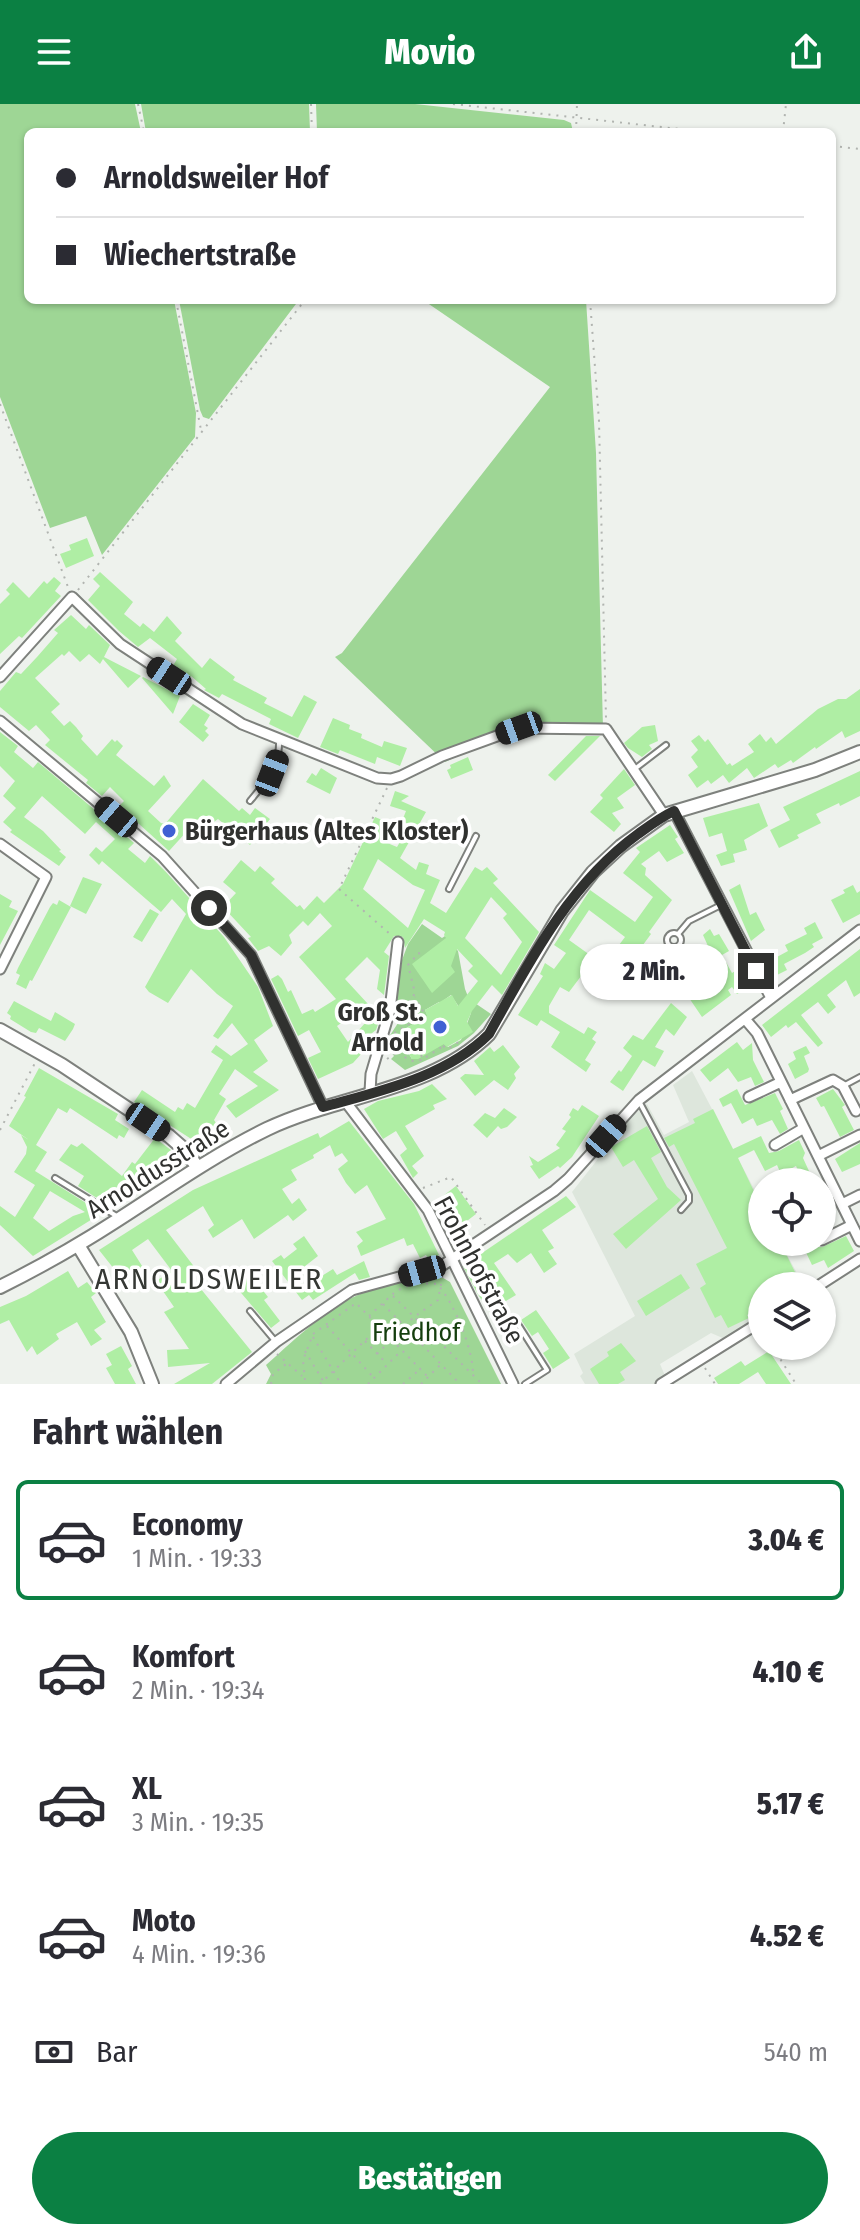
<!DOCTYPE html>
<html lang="de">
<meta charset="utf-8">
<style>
:root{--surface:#fff;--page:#f2f2f3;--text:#2b2b33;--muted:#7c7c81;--line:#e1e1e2;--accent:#0b8043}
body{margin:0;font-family:"Fira Sans Condensed",sans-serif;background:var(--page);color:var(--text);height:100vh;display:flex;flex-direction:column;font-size:30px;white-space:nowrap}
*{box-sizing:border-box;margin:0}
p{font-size:26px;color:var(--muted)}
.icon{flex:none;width:44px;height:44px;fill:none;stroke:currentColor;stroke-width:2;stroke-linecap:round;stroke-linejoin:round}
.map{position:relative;height:1280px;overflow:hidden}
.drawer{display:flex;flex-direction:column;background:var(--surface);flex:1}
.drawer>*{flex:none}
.banner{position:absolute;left:24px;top:24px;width:812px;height:176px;border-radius:12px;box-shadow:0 2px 6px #0004;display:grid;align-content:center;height:176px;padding:0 32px;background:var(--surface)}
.tools{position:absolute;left:748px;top:1064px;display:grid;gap:16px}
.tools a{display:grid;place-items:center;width:88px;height:88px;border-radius:50%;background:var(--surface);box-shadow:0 2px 6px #0004;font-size:40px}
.end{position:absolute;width:36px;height:36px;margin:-18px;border:10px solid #30312f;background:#fff;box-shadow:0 0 0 4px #fff}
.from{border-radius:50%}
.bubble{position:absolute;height:56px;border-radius:28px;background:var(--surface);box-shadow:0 2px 6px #0004;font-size:26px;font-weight:800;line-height:56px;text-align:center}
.car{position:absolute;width:24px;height:48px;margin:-24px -12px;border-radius:10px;box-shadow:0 0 6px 2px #0007;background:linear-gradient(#222 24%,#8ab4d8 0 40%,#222 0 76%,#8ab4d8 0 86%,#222 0)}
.banner b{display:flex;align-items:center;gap:28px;height:76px;font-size:30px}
.banner b+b{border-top:2px solid var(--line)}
.banner i{width:20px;height:20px;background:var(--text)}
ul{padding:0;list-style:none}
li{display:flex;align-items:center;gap:24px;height:120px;margin:0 16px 12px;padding:0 16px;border:4px solid transparent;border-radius:12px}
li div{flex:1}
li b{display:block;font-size:30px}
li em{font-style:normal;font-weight:800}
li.active{border-color:var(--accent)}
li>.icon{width:72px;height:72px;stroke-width:1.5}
h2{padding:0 32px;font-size:36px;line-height:96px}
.pay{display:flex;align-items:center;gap:20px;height:88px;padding:0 32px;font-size:30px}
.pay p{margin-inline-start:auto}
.primary-button{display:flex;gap:16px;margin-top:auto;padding:16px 32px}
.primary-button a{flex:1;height:92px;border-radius:48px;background:var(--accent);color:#fff;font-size:32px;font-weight:800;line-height:92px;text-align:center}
header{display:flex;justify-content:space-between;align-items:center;height:104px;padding:0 32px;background:var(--accent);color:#fff;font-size:36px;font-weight:800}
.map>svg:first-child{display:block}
</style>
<header><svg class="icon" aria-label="menu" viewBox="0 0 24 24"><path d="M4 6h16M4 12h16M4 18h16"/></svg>Movio<svg class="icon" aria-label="share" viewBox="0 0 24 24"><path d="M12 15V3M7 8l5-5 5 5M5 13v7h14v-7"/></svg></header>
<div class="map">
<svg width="860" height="1280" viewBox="0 0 860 1280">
<rect width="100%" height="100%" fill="#eef2ed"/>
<!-- built -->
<path fill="#dde6dc" d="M692,967l70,133v38h18l24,44h-42v31l-37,22 -14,-6 -51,31 6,14 -10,6h-71l-5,-8 3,-3 -9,-19 61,-38 -63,-124 58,-74 17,-14 17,31 25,-13 -16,-37z"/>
<!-- green -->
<path fill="#9ed695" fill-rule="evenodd" d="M0,0h135l6,28h-113v168h146l22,113 -1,24 -93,118 -16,-39 -36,12 -50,-131z
M141,0h168l1,28h-164z
M316,0h99l149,16 7,3 2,9h-256z
M179,196h120l-90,119 -6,-2 -3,-7z
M423,196h163l10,153 7,275h-84l-74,34 -110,-105 7,-4 208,-266z
M422,820l20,14 3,-2 13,15 7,38 4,10 22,15 -17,19 -16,13 -53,24 -14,-11 3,-3 -3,-4 -3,2 -1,-14 11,-17 -4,-7 8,-56 6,-16zM451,891l8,12 12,6 -10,27 -13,7 -5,-4 -31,16 -14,-23 10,-9 20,-10 -3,-7 14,-8 6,1 -1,-3z
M438,1171l12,7 51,102h-235l5,-10 -5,-9c32,-28 67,-64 110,-77 20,-6 42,-9 62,-13z"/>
<!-- building -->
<path fill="#afeea4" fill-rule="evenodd" d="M87,434l7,18 -28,12 -6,-14 11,-4 -2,-5z
M100,468l33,30 -9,12 16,13 3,-4 11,9 13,-16 15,17 -7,8 27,27 8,-10 25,19 -2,3 34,18 -3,5 28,14 12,-22 13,7 -19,36 -29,-14 2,-5 -49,-25 -3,4 -15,-8 2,-1 -15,-13 -2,4 -18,-11 6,-10 -27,-21 -12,9 -19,-16 -31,-31 12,-14 -7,-7z
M54,473l7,6 -6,8 6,5 -39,42 -3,-2 -19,18v-50l10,-10 -4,-4 7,-8 16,16 15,-17 3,3z
M71,511l15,14 3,-4 21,20 -6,12 37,19 -13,12 -25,-29 -3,5 -11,-10 -9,8 -11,-11 -5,5 -2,-2 -27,24 25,26 -9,8 13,14 6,-5 6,6 7,9 -2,3 16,17 15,-17 3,3 2,-2 6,6 -7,9 38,31 10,-11 7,11 -23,25 13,12 4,1 38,-45 36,32 3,-3 8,7 5,-7 15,11 -20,26 -32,-26 -11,8 -9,-8 -29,32 -50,-45 5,-5 -14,-14 -8,9 -16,-13 2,-3 -43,-35 5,-5 -14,-15 -7,6 -29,-24v-16l16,-19 5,2 16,-17 21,-24 -4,-3z
M143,573l37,19 -7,18 -31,-36z
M860,585v42l-15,7 -3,-7 -26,18 -1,-2 -22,16 -2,-3 -13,8 -3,-4 -21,14 -7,-10 -18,15 -6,-8 -12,9 -3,-4 -11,8 -9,-13 10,-8 -7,-10 7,-7 -7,-9 8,-6 6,7 3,-3 19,26 3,-2 2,3 22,-14 -6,-8 12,-10 6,8 5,-5 5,7 42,-35 20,-10h8z
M193,600l17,11 -6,10 4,3 -3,3 4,4 -6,7 -24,-20z
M333,614l17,7 -1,4 13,5 -1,4 21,9 2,-6 23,7 -7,18 -23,-9 -2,7 -35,-14 -2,4 -18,-7z
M655,621l3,16 -9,4 3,4 -10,8 -14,-9 -4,-5 18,-16z
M0,628l18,14 -4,6 19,16 5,-6 96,81 -6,6 17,14 5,-7 16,16 58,65 34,50 15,39 -19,14 14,21 -15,11 26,18 -43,28 -10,-12 32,-20 -23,-17 -16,25 7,5 -12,21 6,9 -21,15 -65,-42 8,-12 33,22 3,-5 5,3 4,-7 8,5 28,-48 -12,-8 5,-7 15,11 17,-12 -16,-21 -14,16 -5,-3 20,-30 -16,-12 -26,-25 -23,34 -19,-11 -4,-5 41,-73 -14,-15 -11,13 -59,-51 -3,4 -10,-10 7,-8 6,5 13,-13 -19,-17 -11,12 -43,-38 -18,21 19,14 18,19 -2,1 7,6 -7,9 -49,-34 2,-2 -9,-8 13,-14 -13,-12 12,-15 -15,-15z
M586,632h14l-45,45 -7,-6z
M468,653l5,13 -22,9 -4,-9 4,-2 -1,-3z
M321,664l16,10 -7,16 -24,-12 6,-9 4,3z
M624,665l11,16 -18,13 7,10 -12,5 9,11 -7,8 -24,-20 13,-14 -3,-3z
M860,667v25l-20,10 -1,-3 -23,11 5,9 -24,12 2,3 -20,10 -9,-18 20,-10 -7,-13z
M395,687l14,5 -8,5 25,11 -26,46 16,12 3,-8 10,3 -3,9 14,6 -10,23 16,10 29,-46 7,4 5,-4 11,12 -5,4 46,49 -37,63 -10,-10 -20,26 -5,11 6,10 -26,15 -3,-3 -26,15h-6l-14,-23 3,-5 26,-15 -2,-6 27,-15 6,11 20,-25 -10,-10 5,-5 -16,-17 -6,17 4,6 -23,21 -20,-29 34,-26 -2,-3 1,-3 -21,-13 -19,29 -2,-11 -9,-1 -10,16 5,4 -5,39 -7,-6 3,-19 -13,-13 -22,22 23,25 -31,22 11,16 27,-30 5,6 -4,12 -9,7 5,5 -19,21 -35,16 -10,-21 13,-6 -12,-22 -11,6 -27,-57 7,-4 4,4 6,13 3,-2 11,24 11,-5 2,3 21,-13 -37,-42 33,-31 -12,-13 -12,13 -5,-5 -14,14 3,8 -11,13 -12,-10 -11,5 -10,-13 3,-1 -28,-30 13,-14 -13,-11 18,-22 14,12 5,-6 15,13 -4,4 26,24 3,-2 4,5 13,-14 7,7 19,-19 32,-67 12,5 -7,18 17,7 13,-22 -8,-4 4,-10 -16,-5zM378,755l35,26 12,5 -17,38 -45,-39zM491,793l16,17 -4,4 19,24 -21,33 -36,-37z
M759,699l9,23 -24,14 3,10 -14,4 2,8 -14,4 -5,-11 11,-4 -5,-18 -13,4 -6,-19z
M670,721l8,12 -3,2 9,14 -17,9 -8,-11 -18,13 5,4 -1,7 27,25 -23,32 2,2 -39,53 -8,-6 -2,3 -17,-13 -16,21 -9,-5 -11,19v7l35,21 4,-7 9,5 -5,7 4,3 -11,18 6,4 -5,8 -35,-25 9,-15 -19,-12 -4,6 -19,-11 25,-39 -3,-2 5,-11 9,6 12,-16 -12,-8 36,-55 45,32 18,-25 -30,-24 17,-21 -4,-4zM589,806l36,27 -21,28 -35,-25z
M83,773l19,7 -16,30 -16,-8z
M740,780l10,31 6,-3 9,18 -14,11 -22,-51z
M853,781l4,8 3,-2v23l-17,9 -12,-23 14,-7 -2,-3z
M0,790l12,7 -3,6 9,4 -18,34z
M59,796l12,7 -39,74 -2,-1 -4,9 -10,-5 4,-9 -4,-2 2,-5 32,-61 3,-4 4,2z
M150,805l9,5 -17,28 -9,-5z
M815,818l8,16 -11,6 2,3 -9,6 -21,11 3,6 -16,8 -7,-14 24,-13 -3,-6 22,-11 -3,-6z
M710,825l4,7 5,-2 10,17 -7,4 10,18 6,-4 11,18 -12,7 -5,-7 -4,3 3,5 -29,22 -17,-25 32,-26 -14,-31z
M860,845v44l-6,4 -8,-17 -19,15 9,12 -8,7 -10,-12 -17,13 22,28 -5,4 -22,-25 -8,6 -2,-3 -15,12 -9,-12z
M14,897l37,20 4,-9 20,12 -2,5 -8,12 -26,-13 -3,5 -5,-1 -21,-13 1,-3 -4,-3z
M671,899l16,14 -13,19 -8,-7 -11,18 9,4 -9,16 -12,-7 -20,31 -13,-9 9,-12 2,2 11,-16 -9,-8 10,-13 10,5z
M737,938l6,8 9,-7 1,17 11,22 -9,4 -4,-9 -13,5 -10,-14 -18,14 -10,-12z
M503,941l17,22 -6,7 2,4 -8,12 -14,-10 -19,16 -15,-18 5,-4 19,1 -10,-14 16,-14 4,5z
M806,942l4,7 -6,3 5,13 -1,3 -13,7 -7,-15 8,-5 -3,-7z
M39,964l79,46 -3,6 14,9 -5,9 -5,-3 -2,4 -47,-31 -3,5 -9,-5 -22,37 11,7 -12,19 67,42 -69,43 -33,-31v-19l15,11 20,-32 -21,-13 12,-18 1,-7 -6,-12 8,5 -20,-14 17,-29 -2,-1zM50,1087l35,21 -12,4 -24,15 -16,-13z
M432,980l15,15 -14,6 2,4 -30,17 19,30 -12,10 6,7 -5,5 -13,-23 7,-6 -11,-18 -13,8 -19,-30 14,-8 41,-10z
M737,985l8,16 30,-12 8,16 -3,2 8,18 -8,5 -8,-14 -15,6 -4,-8 -11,6 -11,-21 -8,4 -4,-8z
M833,985l12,16 -3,2 12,23 -14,7 -16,-31 -3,1 -5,-9z
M582,1001l17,11 -27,41 -12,11 -2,-2 -19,13 -9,-13 3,-1 -4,-9 9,6 22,-14 -4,-3 10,-14 -4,-2 9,-12 -2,-2 4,-7 5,3z
M504,1004l13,9 -10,10 -6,2 -3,-3 -11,12 -14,-13 12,-12 10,5z
M713,1005l20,40 28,-13 8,17 10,-2 20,-11 6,13 -2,5 11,24h-11l-7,-16 -15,8 -4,-9 -12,6 -11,-21 -16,8 24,50v34h52l3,5h5l24,-11 8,15 -26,17 -4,-8 -12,5 -10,-21 -17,8 17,34h-40v21l-15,8 2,3 -21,10 -7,-13 -6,3 -15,-30 6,-4 -10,-20 31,-16 -53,-104 -5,3 -5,-9 31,-15 -2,-4z
M349,1017l65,83 25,51 -10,5 -3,-5 -6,3 -7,-14 -6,2 -3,-8 -43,18 -4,-10 6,-5 -7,-9 30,-13 -19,-34 -12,9 -9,-11 -8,-14 10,-8 -6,-8 -7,4 -5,-12 -17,10 1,3 -23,12 6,10 -15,9 10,15 7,-6 8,12 -14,11 -5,-6 -34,24 -12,-20 -29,19 -5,-8 6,-5 -11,-19 -37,24 33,43 -7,5 60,74 -40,32h-38l36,-21 -42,4 -1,-17 22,-1 -25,-37 10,-5 -18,-26 16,-10 -24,-32 -16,11 17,27 -13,8 -6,-10 -8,4 -23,-29 94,-60 125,-57 2,5z
M647,1022l14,26 -10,6 16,29 14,13 -55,49 -13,-15 45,-35 -24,-39 -11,7 -12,-20z
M155,1034l16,12 -17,24 -2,-2 -7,10 -34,25 -33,-21 6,-10 -25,-16 12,-16 6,3 5,-4 40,33 10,-14 3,2z
M860,1039v21l-18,8 -7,-13z
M456,1082l20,28 -13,10 -20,-28z
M566,1092l10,11 -34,23 12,18 -6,3 9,13 -13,9 -13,-20 -14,10 -9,-9 -14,9 22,32 -15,9 3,6 -11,7 -16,-24 -14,-27z
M304,1132l14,20 -23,18 9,13 29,-18 4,6 27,-14 6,16 -11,3 -4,-7 -42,27 -4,-5 -7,5 -30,-39 9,-6 3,4 13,-10 -4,-5z
M247,1166l21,27 -4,3 16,21 -9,7 -40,-47z
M68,1167l10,17 9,-6 9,11 -5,4 15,25 -12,8 8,9 -11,7 -14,-24 -21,12 3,5 -22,16 -5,-9 -5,6 -18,-32 -9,4v-17l26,-11z
M681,1170l9,14 -44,28 -9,-15z
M536,1206l34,48 -17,11 -10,-16 6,-4 -11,-17 -6,4 -11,-16z
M621,1239l15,18 -16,11 5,8 -7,4h-19l-9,-15 19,-13 -2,-4z
M121,1242l11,20 -4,3 8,15h-21l-9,-16 6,-3 -6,-11z
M769,1247l22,33h-25l-8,-12 -19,12h-21l-4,-6 27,-17 4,5z"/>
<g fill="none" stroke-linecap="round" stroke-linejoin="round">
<defs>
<path id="lane" d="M636,664l30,-23
M250,697c15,-18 30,-35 29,-60
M449,785l27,-53
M667 836a7 7 0 1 1 14 0a7 7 0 1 1-14 0Z
M678,830l11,-13 32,-16
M845,981l15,-8
M640,999l49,92v6l-8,9
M55,1074l63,39
M250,1207l26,31
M514,1214l33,52 -22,14"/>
<path id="street" d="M0,573l72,-80 48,47 122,80 135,54 14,1 10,-3 41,-20 77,-28 87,1 58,86
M0,617l162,135 89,99 72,152
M674,707l97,187
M0,740l46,33 -46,92
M745,915l12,14 103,208
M370,988l1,-18 19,-64 8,-68
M749,993l32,-15
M790,996l43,-20 10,6 13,25
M345,997l83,109 85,174
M775,1041l29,-17
M818,1052l42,-21
M842,1100l18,-9
M822,1136l30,-15
M818,1182l42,-27
M226,1280l50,-42 76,-52 91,-25 111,-74 14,-12 71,-79 221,-170
M661,1280l101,-63"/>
<path id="secondary" d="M0,926l62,35 107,71 16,14 13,18
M78,1141l53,87 21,52
M0,1183c40,-20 79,-42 116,-66 50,-32 98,-66 151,-92 71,-34 165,-38 222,-95l73,-123 31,-39 28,-26 43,-31 151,-45 45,-18"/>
</defs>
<!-- lane casing -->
<use href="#lane" stroke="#7e817d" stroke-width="8"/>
<!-- street casing -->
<use href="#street" stroke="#7e817d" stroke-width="13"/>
<!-- secondary casing -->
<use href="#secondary" stroke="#7e817d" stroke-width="16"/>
<!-- path -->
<path stroke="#b1b4b0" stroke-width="2" stroke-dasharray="2 6" stroke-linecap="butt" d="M138,0l6,28
M311,0l1,28
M453,0l254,28
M576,28l1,-28
M783,28l3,-28
M832,42l28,3
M176,196l25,130
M590,196l9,121 7,298
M0,300l68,183
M78,486l227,-290
M387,684l-48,101 52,46
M400,911l5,-11 6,-4 4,-7 -7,-28 11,-12 2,6
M394,929l31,-18 -10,-18
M396,931c1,16 11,32 27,24l2,3
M443,942l5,3 14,-9
M421,951l2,4 22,-14
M387,955l17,-11
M0,1026l35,-67
M423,1084l28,-11 34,48
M418,1179l19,1c17,18 37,67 36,92
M393,1192l89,88
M383,1200l77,80
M369,1212l27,-25 12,-5
M327,1222l47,52
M313,1233l28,47
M365,1237l22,23
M772,1242l24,38
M305,1247l20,33
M277,1250l25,22
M377,1250l37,-37 24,-17 5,-26
M705,1264l10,16
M305,1276l-2,-20 10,-26 43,-31 72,74
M271,1280l2,-10 13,-10
M320,1280l59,-57
M368,1280l33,-33
M403,1280l16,-14
M421,1280l19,-19"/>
<!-- lane -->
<use href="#lane" stroke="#fff" stroke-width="4"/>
<!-- street -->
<use href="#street" stroke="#fff" stroke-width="9"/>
<!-- secondary -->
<use href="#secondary" stroke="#fff" stroke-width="12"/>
</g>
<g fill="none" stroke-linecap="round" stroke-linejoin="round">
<!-- route -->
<path stroke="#30312f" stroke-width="10" d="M209,804l42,47 72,152c57,-16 123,-30 166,-73 40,-72 80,-150 149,-200 11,-8 23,-17 36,-23l82,160"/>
</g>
<!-- markers -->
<g fill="#4060d3" stroke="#fff" stroke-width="3">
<circle cx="169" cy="727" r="8"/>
<circle cx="440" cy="923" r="8"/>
</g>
<g text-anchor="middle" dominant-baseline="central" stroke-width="7" stroke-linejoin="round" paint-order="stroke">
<!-- poi labels -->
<g font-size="26" font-weight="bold" fill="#30312f" stroke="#fff" text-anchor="start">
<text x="185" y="727">Bürgerhaus (Altes Kloster)</text>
<text x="424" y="908" text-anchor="end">Groß St.<tspan x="424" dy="30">Arnold</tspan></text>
</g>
<!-- street labels -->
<g font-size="26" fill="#30312f" stroke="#fff">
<text transform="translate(158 1065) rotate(-32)">Arnoldusstraße</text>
<text transform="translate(479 1166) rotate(62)">Frohnhofstraße</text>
</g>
<!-- park labels -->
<g font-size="26" fill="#153e0e" stroke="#fff">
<text x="416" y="1228">Friedhof</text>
</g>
<!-- quarter labels -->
<g font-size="30" letter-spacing="2" fill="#353834" stroke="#fff">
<text x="209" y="1175">ARNOLDSWEILER</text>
</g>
</g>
</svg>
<div class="tools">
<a><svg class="icon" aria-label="locate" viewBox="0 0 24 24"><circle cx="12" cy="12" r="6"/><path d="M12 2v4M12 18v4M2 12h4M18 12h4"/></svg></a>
<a><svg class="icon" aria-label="layers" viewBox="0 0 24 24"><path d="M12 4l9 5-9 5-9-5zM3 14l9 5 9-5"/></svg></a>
</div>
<i class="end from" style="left:209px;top:804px"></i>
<i class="end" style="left:756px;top:867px"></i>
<div class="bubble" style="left:580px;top:840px;width:148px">2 Min.</div>
<i class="car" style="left:169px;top:572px;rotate:303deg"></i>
<i class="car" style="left:519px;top:624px;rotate:250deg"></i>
<i class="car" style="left:272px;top:669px;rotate:21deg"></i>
<i class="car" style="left:116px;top:713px;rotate:310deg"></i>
<i class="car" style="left:148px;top:1018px;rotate:124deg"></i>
<i class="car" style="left:606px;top:1032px;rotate:41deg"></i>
<i class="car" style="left:422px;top:1167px;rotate:254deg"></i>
<div class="banner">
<b><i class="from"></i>Arnoldsweiler Hof</b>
<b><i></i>Wiechertstraße</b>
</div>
</div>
<section class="drawer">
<h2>Fahrt wählen</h2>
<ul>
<li class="active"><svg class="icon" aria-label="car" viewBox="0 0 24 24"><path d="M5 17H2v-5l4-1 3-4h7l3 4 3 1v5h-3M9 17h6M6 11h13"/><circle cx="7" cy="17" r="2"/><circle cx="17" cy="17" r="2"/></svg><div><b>Economy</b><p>1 Min. · 19:33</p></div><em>3.04 €</em></li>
<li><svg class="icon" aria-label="car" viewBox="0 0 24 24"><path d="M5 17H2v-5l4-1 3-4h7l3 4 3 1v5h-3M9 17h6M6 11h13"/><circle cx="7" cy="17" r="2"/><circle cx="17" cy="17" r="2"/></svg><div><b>Komfort</b><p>2 Min. · 19:34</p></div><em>4.10 €</em></li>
<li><svg class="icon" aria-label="car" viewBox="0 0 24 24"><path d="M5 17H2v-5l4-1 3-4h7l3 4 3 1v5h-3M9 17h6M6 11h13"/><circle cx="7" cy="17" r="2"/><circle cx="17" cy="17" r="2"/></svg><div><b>XL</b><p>3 Min. · 19:35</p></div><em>5.17 €</em></li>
<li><svg class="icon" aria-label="car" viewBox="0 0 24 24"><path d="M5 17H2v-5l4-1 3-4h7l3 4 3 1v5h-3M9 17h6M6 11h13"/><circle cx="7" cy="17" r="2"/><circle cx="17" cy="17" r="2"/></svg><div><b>Moto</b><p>4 Min. · 19:36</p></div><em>4.52 €</em></li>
</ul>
<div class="pay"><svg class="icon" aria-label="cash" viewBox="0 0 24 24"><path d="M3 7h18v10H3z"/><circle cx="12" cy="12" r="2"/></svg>Bar<p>540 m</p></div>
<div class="primary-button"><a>Bestätigen</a></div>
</section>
